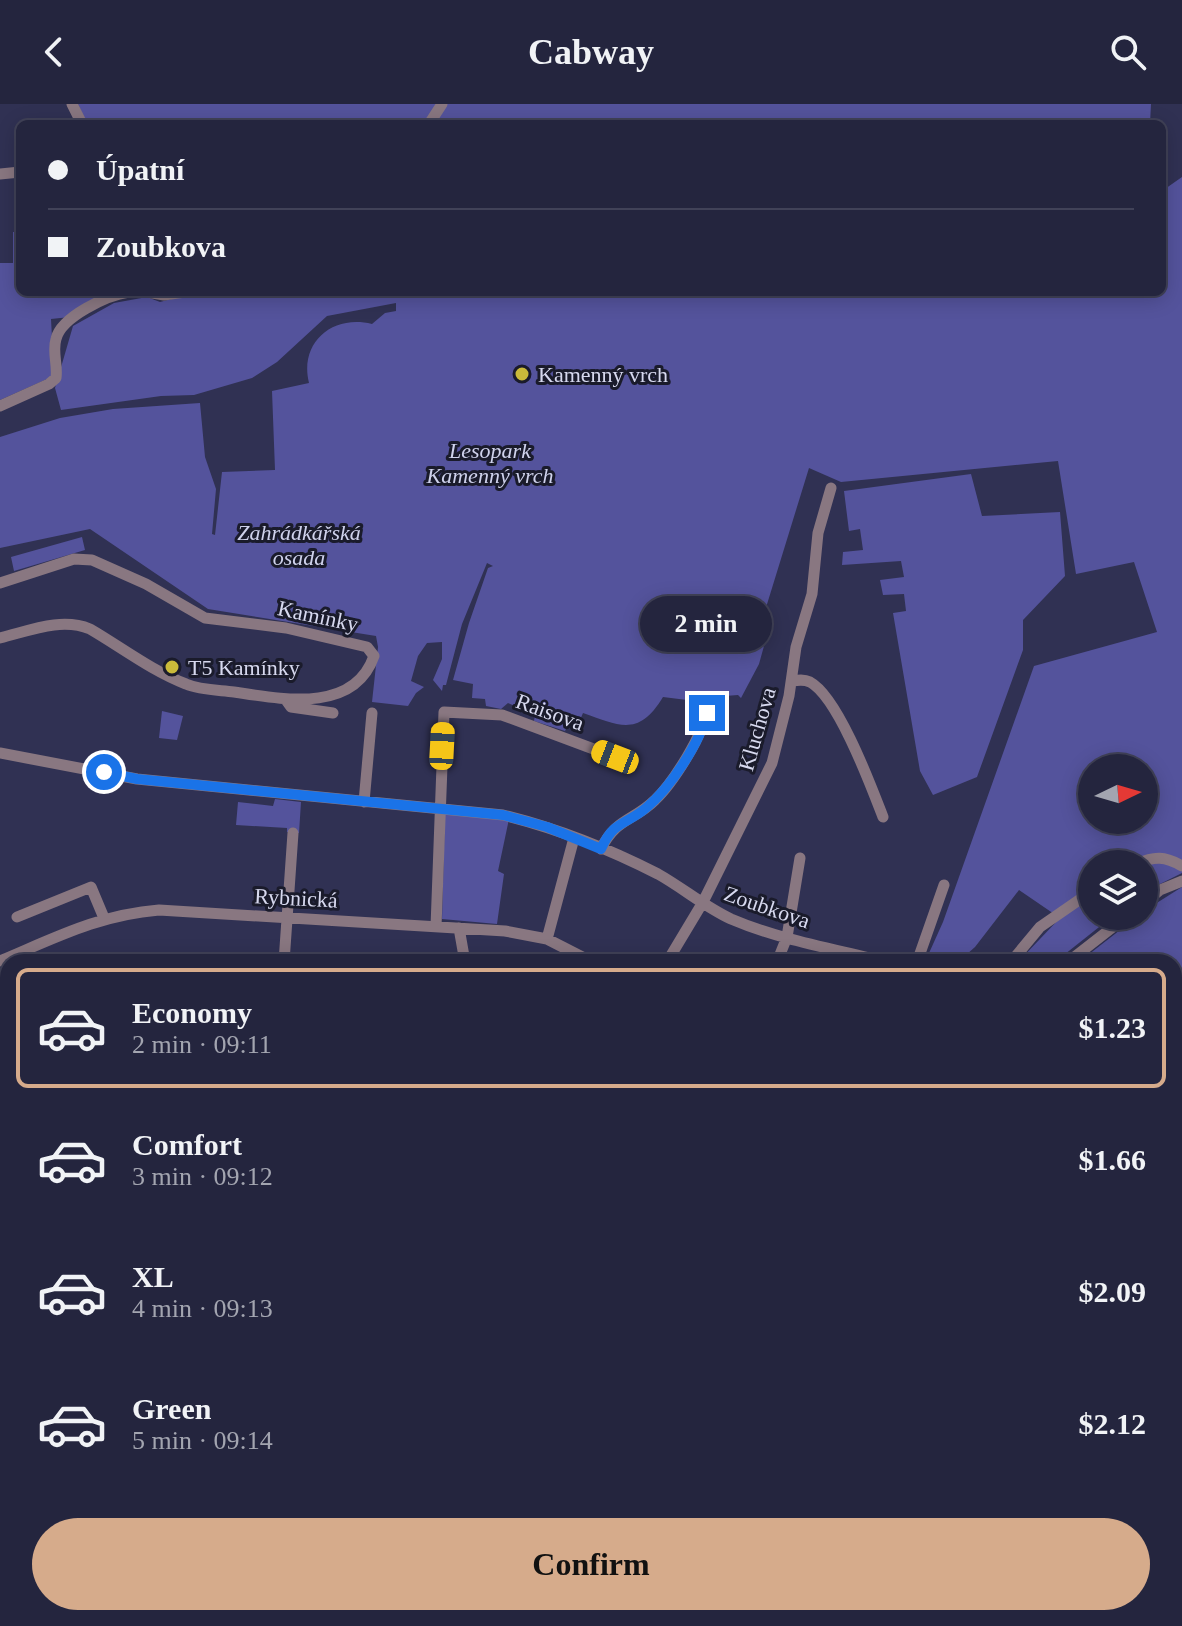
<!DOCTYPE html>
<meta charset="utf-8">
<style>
:root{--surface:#24253e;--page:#2c2d45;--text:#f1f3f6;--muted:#a3a5b0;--line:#414258;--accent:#d6ab8b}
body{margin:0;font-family:"Times New Roman",serif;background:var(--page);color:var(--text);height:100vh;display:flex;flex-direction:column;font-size:30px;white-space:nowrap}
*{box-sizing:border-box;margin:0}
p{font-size:26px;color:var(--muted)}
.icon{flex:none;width:44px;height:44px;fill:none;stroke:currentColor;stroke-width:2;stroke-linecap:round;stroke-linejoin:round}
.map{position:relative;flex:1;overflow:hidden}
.side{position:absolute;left:0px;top:850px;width:1182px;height:672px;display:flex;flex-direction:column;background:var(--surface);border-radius:24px 24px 0 0;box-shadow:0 4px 20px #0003,0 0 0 2px var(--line)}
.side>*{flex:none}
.top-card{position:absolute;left:16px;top:16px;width:1150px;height:176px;border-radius:12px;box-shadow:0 4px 20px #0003,0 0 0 2px var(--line);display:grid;align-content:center;height:176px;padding:0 32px;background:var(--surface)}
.needle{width:52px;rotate:85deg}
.tools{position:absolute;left:1078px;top:650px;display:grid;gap:16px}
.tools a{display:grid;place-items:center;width:80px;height:80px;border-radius:50%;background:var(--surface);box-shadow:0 4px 20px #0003,0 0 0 2px var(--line);font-size:40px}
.end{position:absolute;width:36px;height:36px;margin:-18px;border:10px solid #1a73e8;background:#fff;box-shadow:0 0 0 4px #fff}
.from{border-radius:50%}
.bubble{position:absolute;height:56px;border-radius:28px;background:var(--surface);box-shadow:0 4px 20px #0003,0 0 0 2px var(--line);font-size:26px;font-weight:700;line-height:56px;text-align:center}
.car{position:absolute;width:24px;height:48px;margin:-24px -12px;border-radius:10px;box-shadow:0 0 6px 2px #0007;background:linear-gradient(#f5c518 24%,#345 0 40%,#f5c518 0 76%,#345 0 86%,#f5c518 0)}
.top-card b{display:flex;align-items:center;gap:28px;height:76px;font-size:30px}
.top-card b+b{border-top:2px solid var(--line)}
.top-card i{width:20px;height:20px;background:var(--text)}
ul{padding:14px 0 0;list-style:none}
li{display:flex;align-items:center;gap:24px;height:120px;margin:0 16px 12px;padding:0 16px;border:4px solid transparent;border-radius:12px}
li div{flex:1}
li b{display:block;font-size:30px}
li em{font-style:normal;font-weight:700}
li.selected{border-color:var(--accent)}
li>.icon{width:72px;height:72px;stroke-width:1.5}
.primary-button{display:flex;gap:16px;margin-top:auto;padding:16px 32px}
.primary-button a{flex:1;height:92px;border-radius:48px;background:var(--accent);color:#111;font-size:32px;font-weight:700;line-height:92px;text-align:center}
header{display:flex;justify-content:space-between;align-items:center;height:104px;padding:0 32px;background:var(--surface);font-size:36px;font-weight:700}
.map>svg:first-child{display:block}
</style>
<header><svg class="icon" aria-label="back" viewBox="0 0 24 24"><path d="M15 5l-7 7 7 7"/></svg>Cabway<svg class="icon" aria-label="search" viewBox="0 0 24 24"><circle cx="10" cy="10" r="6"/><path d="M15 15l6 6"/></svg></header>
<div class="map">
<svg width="1182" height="1522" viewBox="0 0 1182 1522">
<rect width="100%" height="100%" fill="#303153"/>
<!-- green -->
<path fill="#54539c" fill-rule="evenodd" d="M78,0h363l-14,20h-340z
M445,0h706l-1,20h-719z
M1182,73v696l-38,19v-28h-52v52h21l-58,46h-37l42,-44 -41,-28 -44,57 -17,15h-33l18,-40 91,-256 123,-34 -23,-70 -58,12 -18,-113 -217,21 -32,-14 -45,146 8,3 -13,47 -18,34 -3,-3 -13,1 -6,8 -56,-7c-24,40 -43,29 -80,16l-3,7 -9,-2 -6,13 -31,-10 1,-6 -27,-12 -7,6 -15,-3 -1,-7 -13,-1 1,-14 -20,-4 16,-57 19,-55 5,-2 -6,-3 -25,61 -16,61h-3l-1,6 -9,-11 9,-21v-17l-15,1 -9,13 -7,25 13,6 -8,6 -8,13 -36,-4 6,-55 -2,-11 -168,-27 -118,-80 -90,19v-111l60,-19 53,-9 87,-6 5,54 11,32 -4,45 3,1 7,-63 53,-2 -3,-79 37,-8c-10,-40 23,-69 63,-59l13,-11 11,-2v-8l-69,13 -50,46 -25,16 -58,17 -33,1 -100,14 -6,-22 18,-62 41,-23 33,-6 13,5 38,-10h964v-101zM1092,664h52v52h-52z
M13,128h7v60h84l-1,7 -33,18 -19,2 3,57 -54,24v-137h13z
M971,370l11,42 78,-4 5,64 -42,44v30l-46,127 -44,18 -13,-24 -27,-158 13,-2 -2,-17 -21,1 -3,-15 24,-3 -3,-16 -59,4 1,-13 20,-2 -3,-21 -11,2 -5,-40z
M82,433l3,13 -71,21 -3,-14z
M162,607l21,5 -6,24 -18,-2z
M275,695l26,3 -2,31 -12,-1v-4l-51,-3 2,-23 35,4z
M445,709l64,6 -11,52 6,3 -7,50 -55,-5z
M1182,783v509l-8,8v-442h-95l59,-46h6v-5z
M3,1003l5,1v241l-5,-98z
M406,1514h499l-7,8h-489z
M983,1514h86l-5,8h-90z"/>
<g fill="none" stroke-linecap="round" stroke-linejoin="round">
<!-- stream -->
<path stroke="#10252c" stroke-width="2" d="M1180,1522l2,-5"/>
<!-- highway-tunnel -->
<path stroke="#494a6a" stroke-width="16" stroke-dasharray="16 8" stroke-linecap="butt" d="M1174,1048l8,1
M1174,1068l8,3"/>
<!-- minor -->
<path stroke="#897781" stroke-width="11" d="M72,0l10,20
M429,20l13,-20
M0,70l20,-2
M147,188l17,3 21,-3
M0,302l49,-22 7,-6c2,-13 -4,-26 0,-39 5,-22 51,-44 73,-47
M0,479l74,-24 18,1 54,24 59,34 81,10 81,19 7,9c-20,58 -93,43 -140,36 -16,-2 -34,-2 -48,-8 -34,-13 -65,-37 -96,-55 -29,-12 -61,2 -90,9
M792,577c6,-1 12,-2 18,1 28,15 61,104 73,135
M286,596l5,7 42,6
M0,649l137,26 366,36c53,13 106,34 155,59 25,14 47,33 73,45 49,21 104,30 155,43
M364,698l8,-89
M601,745c15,-31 33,-28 54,-49 16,-15 53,-70 50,-91l-8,-4
M1137,760c17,-8 28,-8 45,2
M1144,799l16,-13 22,-9
M17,813l74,-30 13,31
M436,823l8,-215 58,3 113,42
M459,824l6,34
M547,835l27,-101
M0,857c55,-23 98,-46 159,-51l346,21 42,8 45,23
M284,858l9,-129
M667,858l36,-60 69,-139 17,-67 7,-49 16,-53 6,-61 13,-45
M777,858l10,-25 13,-79
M917,858l27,-77
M1011,858l29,-35 52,-36
M1068,858l59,-46
M0,1256l8,8
M0,1298l8,-8
M179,1514v8
M250,1522l6,-8"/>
<!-- highway -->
<path stroke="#fdd0eb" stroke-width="16" d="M0,948l8,1
M0,962l8,1
M0,981l8,1"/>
</g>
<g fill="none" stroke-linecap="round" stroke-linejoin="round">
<!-- route -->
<path stroke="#1a73e8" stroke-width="10" d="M104,668l33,7 366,36 44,12 54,22c13,-29 25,-24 45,-41 24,-20 54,-65 61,-95"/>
</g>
<!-- markers -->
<g fill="#caba3a" stroke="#1a1b2b" stroke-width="3">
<circle cx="522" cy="270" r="8"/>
<circle cx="172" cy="563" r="8"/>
</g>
<g text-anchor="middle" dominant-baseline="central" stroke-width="6" stroke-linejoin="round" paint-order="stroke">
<!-- poi labels -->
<g font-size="22" fill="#d7d9ef" stroke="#1a1b2b" text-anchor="start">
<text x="538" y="270">Kamenný vrch</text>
<text x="188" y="563">T5 Kamínky</text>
</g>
<!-- park labels -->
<g font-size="22" font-style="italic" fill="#cfd2ec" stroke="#1a1b2b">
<text x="490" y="346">Lesopark<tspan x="490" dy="25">Kamenný vrch</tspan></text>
<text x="299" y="428">Zahrádkářská<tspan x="299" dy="25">osada</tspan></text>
</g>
<!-- street labels -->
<g font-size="22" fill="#d7d9ef" stroke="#1a1b2b">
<text transform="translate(318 512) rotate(12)">Kamínky</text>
<text transform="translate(550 608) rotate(20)">Raisova</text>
<text transform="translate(757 625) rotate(-74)">Kluchova</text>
<text transform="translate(296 794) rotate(3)">Rybnická</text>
<text transform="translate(767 803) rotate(19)">Zoubkova</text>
</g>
</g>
</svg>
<div class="tools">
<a><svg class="needle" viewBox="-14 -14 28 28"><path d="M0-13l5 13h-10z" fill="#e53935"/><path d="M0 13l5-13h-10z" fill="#a3a5b0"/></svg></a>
<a><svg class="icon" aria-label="layers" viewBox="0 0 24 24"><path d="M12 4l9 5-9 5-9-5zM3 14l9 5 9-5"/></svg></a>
</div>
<i class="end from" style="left:104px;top:668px"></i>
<i class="end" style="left:707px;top:609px"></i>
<div class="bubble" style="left:640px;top:492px;width:132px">2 min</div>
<i class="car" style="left:442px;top:642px;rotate:3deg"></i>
<i class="car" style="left:615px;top:653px;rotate:291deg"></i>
<div class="top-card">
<b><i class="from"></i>Úpatní</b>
<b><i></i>Zoubkova</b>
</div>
<section class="side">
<ul>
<li class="selected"><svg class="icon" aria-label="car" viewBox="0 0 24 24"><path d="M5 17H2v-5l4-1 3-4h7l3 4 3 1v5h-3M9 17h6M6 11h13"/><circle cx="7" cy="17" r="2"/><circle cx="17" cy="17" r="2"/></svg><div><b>Economy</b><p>2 min · 09:11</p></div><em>$1.23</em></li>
<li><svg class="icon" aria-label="car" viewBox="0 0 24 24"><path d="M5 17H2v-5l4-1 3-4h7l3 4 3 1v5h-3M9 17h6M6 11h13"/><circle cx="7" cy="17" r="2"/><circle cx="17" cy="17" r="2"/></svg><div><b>Comfort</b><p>3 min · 09:12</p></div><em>$1.66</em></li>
<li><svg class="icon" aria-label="car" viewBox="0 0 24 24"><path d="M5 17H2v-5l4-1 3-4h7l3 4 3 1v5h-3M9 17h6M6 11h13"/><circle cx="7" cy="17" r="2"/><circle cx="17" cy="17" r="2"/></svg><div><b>XL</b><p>4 min · 09:13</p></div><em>$2.09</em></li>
<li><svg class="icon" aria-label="car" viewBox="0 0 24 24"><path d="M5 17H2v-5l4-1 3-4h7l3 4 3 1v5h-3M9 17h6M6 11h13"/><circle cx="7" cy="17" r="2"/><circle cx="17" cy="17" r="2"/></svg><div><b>Green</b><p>5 min · 09:14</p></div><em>$2.12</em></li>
</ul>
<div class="primary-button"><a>Confirm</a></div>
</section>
</div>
